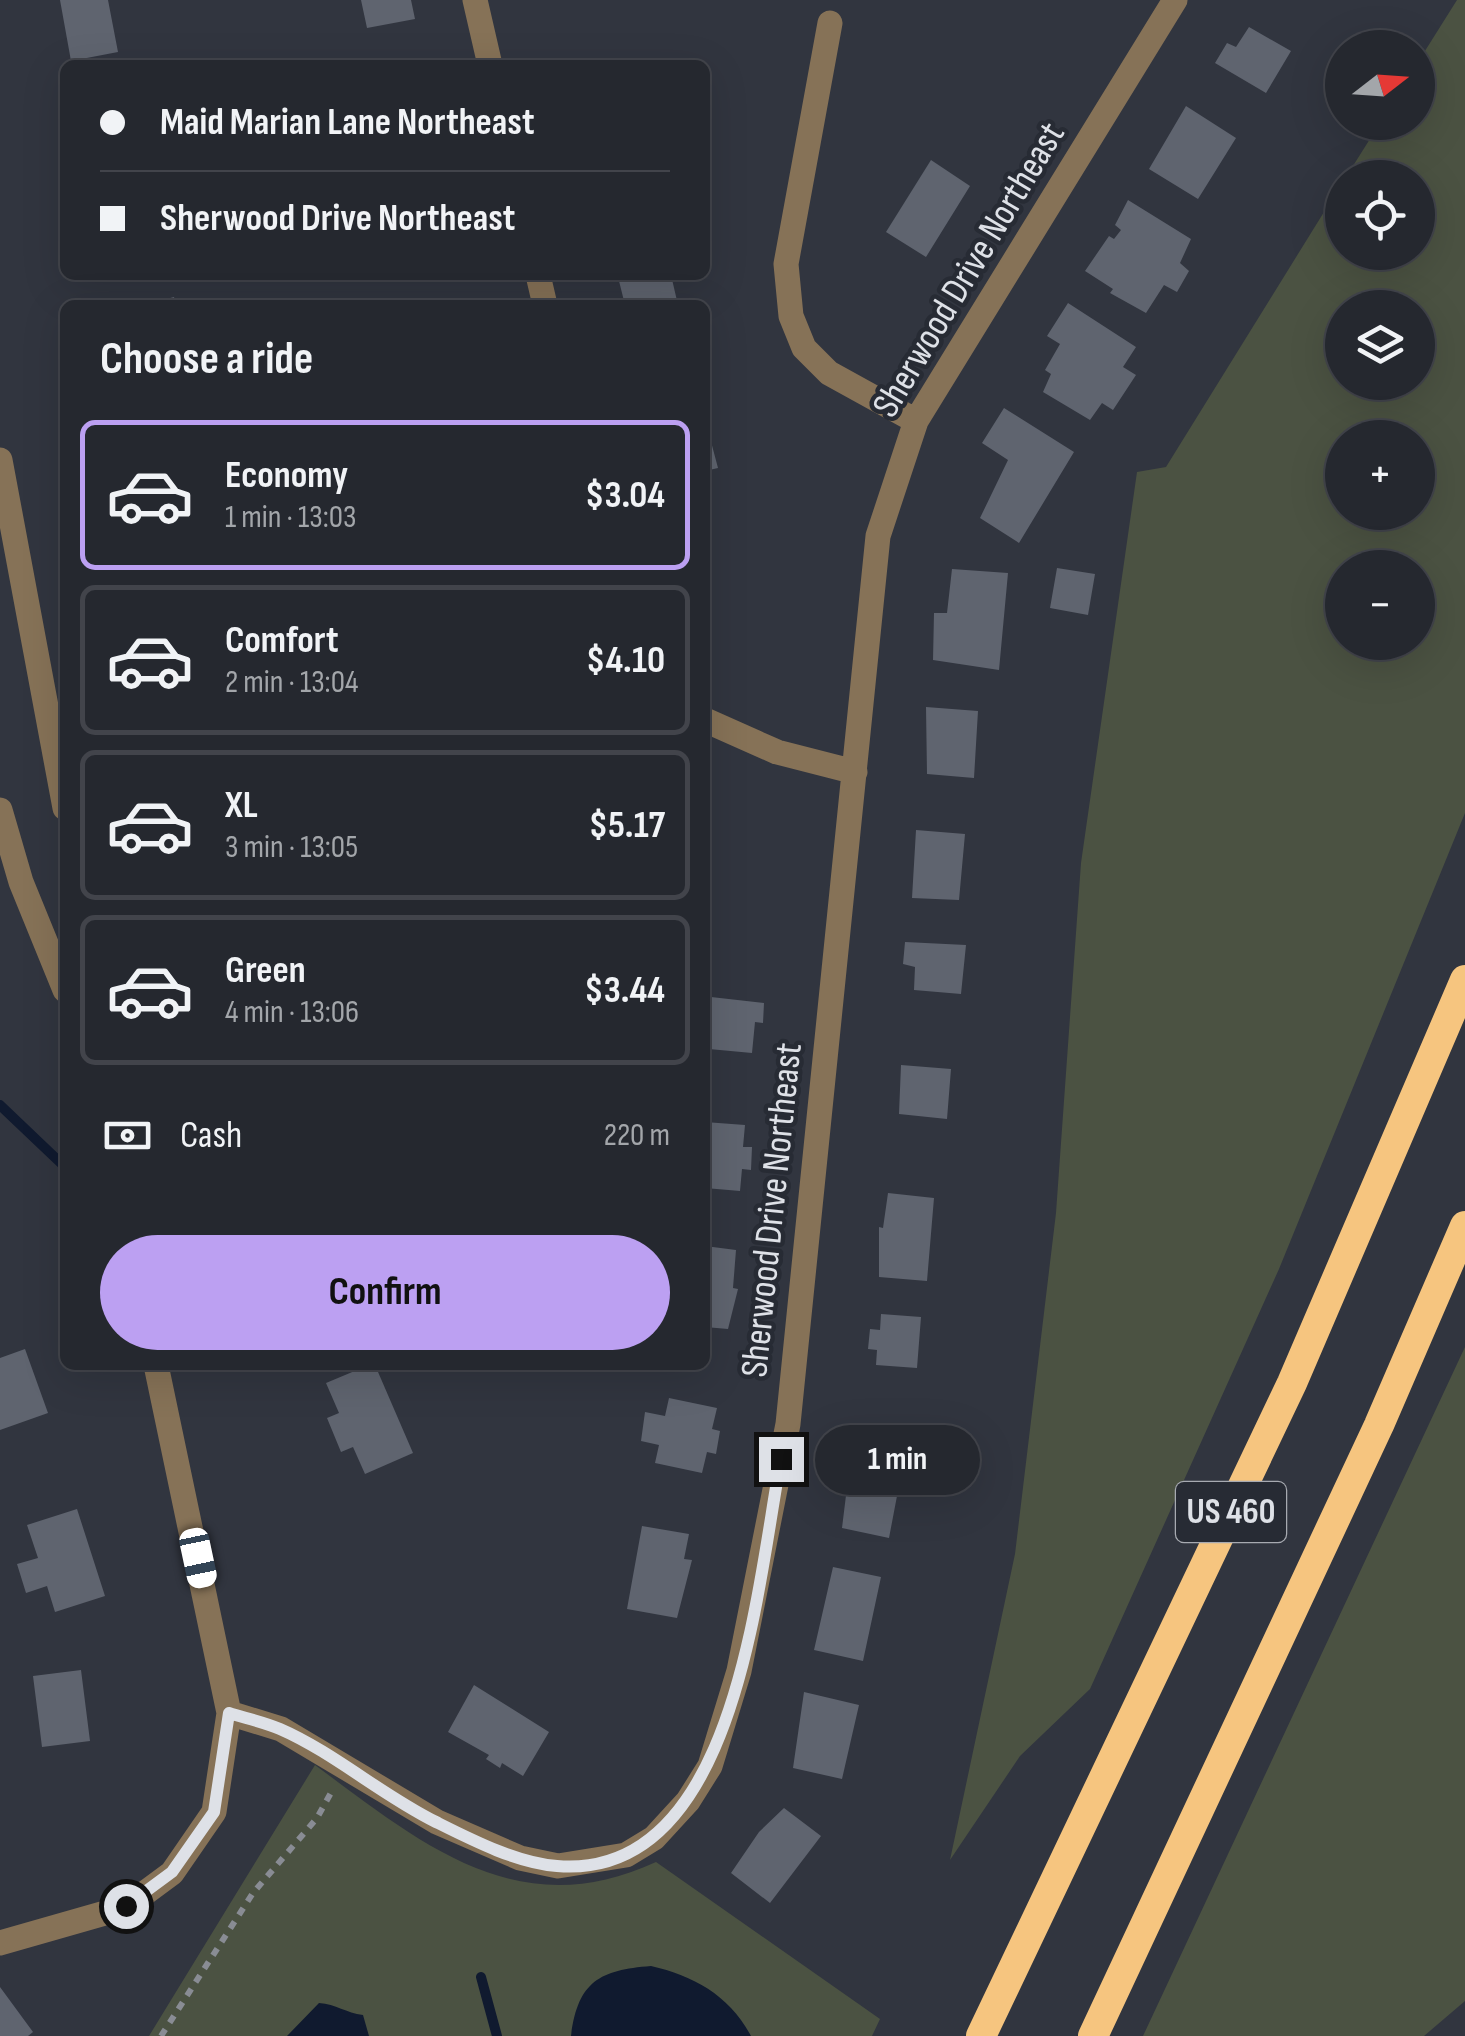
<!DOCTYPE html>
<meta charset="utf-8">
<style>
:root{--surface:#25282f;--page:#2d3037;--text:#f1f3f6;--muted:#a3a6aa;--line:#42444b;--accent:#bca0f2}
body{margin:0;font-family:"Sofia Sans Condensed",sans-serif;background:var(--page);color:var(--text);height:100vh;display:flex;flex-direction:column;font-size:38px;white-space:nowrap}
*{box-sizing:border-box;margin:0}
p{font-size:32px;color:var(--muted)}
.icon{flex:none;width:55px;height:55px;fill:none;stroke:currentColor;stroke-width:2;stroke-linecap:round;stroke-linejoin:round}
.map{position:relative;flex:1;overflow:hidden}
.sheet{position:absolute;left:60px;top:300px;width:650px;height:1070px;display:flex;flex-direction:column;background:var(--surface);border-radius:15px;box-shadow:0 10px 40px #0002,0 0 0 2px var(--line)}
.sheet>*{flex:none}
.guide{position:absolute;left:60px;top:60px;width:650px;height:220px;border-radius:15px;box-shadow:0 10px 40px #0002,0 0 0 2px var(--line);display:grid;align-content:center;height:220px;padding:0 40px;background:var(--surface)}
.needle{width:65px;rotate:73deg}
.controls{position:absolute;left:1325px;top:30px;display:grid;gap:20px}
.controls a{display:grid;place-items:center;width:110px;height:110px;border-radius:50%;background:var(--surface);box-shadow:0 10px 40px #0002,0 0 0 2px var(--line);font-size:50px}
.end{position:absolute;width:45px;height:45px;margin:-22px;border:12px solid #dee1e7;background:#111;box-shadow:0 0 0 5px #111}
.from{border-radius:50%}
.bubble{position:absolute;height:70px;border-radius:35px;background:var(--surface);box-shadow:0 10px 40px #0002,0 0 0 2px var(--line);font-size:32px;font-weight:700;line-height:70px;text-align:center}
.car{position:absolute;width:30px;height:60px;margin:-30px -15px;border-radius:12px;box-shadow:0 0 8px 2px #0007;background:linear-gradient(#fff 24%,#345 0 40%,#fff 0 76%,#345 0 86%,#fff 0)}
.guide b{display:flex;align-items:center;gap:35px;height:95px;font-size:38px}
.guide b+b{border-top:2px solid var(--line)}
.guide i{width:25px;height:25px;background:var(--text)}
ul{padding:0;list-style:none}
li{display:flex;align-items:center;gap:30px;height:150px;margin:0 20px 15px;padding:0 20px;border:5px solid var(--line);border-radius:15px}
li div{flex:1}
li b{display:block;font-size:38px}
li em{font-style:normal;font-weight:700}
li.on{border-color:var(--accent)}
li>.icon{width:90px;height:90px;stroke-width:1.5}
h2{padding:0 40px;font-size:45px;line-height:120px}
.pay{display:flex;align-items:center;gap:25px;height:110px;padding:0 40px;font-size:38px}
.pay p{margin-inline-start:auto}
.cta{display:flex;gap:20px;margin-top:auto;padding:20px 40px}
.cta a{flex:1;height:115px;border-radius:60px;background:var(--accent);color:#111;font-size:40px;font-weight:700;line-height:115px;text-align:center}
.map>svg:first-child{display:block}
</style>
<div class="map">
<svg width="1465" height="2036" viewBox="0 0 1465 2036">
<rect width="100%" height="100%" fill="#31353f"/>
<!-- green -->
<path fill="#4b5242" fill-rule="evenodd" d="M1457,0h8v813l-186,456 -189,420 -70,67 -70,104 65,-306 41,-341 25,-350 56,-391 29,-5 176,-284v69h76v-74l-72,-1 34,-54 38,-1v-60zM1342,308h76v74h-76zM1342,438h76v74h-76zM1342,568h76v74h-76z
M1465,1347v654l-41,35h-281z
M315,1765c107,79 203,161 341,97l224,157 -8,17h-723z"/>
<!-- water -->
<path fill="#101a2f" d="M651,1966c43,10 78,29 100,70h-180c7,-54 28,-66 80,-70z
M319,2003c17,1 27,10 44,12l6,21h-82z"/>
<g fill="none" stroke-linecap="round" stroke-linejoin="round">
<!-- stream -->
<path stroke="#101a2f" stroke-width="10" d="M0,1105l65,62
M481,1977l16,59"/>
</g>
<!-- building -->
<path fill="#5f646f" d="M60,0h48l10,52 -47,9z
M361,0h50l4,19 -48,9z
M1249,27l42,24 -25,42 -51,-30 12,-20 9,4z
M1186,106l50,32 -38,61 -49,-30z
M931,160l39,26 -44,71 -40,-25z
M1128,200l63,39 -11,24 9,8 -12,21 -13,-7 -18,28 -36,-20 3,-4 -28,-18 24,-35 5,3 7,-9 -6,-5z
M671,275l7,30h-53l-7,-28z
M174,297l2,8h-29v-1z
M1068,303l68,44 -13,20 13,8 -23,35 -11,-7 -12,17 -47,-28 8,-18 -6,-4 15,-26 -13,-8z
M1004,408l70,44 -55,91 -39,-25 28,-58 -26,-17z
M705,419l13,49 -13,3z
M1057,568l38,6 -7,41 -38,-7z
M952,569l56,4 -9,97 -66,-10 1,-47h13z
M926,707l52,4 -4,67 -47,-4z
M916,830l49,4 -6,66 -47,-2z
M905,942l61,3 -5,49 -47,-4 1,-23 -12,-3z
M711,997l53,6 -1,20 -8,-1 -3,31 -43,-4z
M901,1065l50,4 -4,50 -48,-5z
M705,1122l40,3 -2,22h9l-1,23 -9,-1 -2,22 -35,-3z
M888,1193l46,5 -7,83 -48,-4v-50l4,1z
M705,1246l31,4 -3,38 5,1 -10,40 -23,-2z
M881,1314l40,3 -4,51 -41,-3 1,-15 -9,-1 2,-20 10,1z
M25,1349l23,64 -48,17v-72z
M369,1365h6l38,88 -48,21 -12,-27 -12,5 -14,-34 12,-5 -13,-30z
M669,1398l48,10 -5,21 8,2 -4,23 -9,-2 -5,21 -47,-10 4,-18 -18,-4 4,-29 20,4z
M859,1446l46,8 -16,84 -47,-10 6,-49 3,1z
M77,1509l28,87 -50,16 -8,-26 -21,7 -9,-29 21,-6 -11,-33z
M642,1526l47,8 -5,25 8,1 -15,58 -50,-9z
M833,1567l48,10 -18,84 -49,-11z
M81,1670l9,71 -48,6 -9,-71z
M474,1685l75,47 -26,44 -21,-13 -2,5 -14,-9 3,-4 -41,-23z
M804,1692l55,13 -17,74 -49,-11z
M784,1808l37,28 -51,67 -39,-30 28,-41z
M0,1987l33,45 -5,4h-28z"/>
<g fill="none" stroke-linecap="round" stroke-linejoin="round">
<!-- path -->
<path stroke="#898c94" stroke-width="6" stroke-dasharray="8 8" stroke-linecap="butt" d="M161,2036l92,-143 64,-75 15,-27"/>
<!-- minor -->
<path stroke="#867257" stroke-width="25" d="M475,0l15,65
M830,23l-44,241 5,52 13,32 25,25 87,48
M538,275l7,30
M0,460l65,348
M705,720l72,32 78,20
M0,810l21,72 44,108
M229,1713l52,16 156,93 83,36 38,8 68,-11 28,-17 34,-37 22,-35 29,-95 49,-247 90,-888 38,-115 259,-421
M0,1943l126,-36 46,-34 42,-61 15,-99 -73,-348"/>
<!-- highway -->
<path stroke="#f6c57f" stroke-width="30" d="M981,2036l311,-653 173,-403
M1093,2036l286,-611 86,-199"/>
</g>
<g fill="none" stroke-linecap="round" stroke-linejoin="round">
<!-- route -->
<path stroke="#dee1e7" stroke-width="12" d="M126,1906l46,-34 42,-60 15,-99c16,5 35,9 51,16 53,23 103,67 156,93 36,18 81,41 121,44 180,15 200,-283 224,-407"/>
</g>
<g text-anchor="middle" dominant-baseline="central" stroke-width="9" stroke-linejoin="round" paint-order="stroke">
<!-- shield labels -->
<rect fill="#272b34" stroke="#a7aab1" stroke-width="2.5" x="1176" y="1482" width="110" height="60" rx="8"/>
<g font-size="35" font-weight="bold" fill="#dee1e7">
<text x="1231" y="1512">US 460</text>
</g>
<!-- street labels -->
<g font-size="38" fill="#dee1e7" stroke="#272b34">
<text transform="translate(969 270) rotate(-59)">Sherwood Drive Northeast</text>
<text transform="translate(772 1210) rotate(-84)">Sherwood Drive Northeast</text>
</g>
</g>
</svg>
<div class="controls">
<a><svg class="needle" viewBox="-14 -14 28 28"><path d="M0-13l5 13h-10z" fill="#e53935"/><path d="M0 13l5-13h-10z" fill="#a3a6aa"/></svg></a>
<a><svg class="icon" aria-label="locate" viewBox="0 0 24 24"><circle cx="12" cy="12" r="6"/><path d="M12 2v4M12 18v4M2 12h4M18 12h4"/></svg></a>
<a><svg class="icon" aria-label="layers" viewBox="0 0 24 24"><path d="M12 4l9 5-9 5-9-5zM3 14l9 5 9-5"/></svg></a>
<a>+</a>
<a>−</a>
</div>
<i class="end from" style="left:126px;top:1906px"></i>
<i class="end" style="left:781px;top:1459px"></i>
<div class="bubble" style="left:815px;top:1425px;width:165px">1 min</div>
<i class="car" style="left:198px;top:1558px;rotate:168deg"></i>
<div class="guide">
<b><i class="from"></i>Maid Marian Lane Northeast</b>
<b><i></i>Sherwood Drive Northeast</b>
</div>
<section class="sheet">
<h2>Choose a ride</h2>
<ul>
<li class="on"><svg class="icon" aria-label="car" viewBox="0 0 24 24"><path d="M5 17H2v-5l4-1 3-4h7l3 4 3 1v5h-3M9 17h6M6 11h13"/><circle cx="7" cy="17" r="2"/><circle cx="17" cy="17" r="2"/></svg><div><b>Economy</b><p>1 min · 13:03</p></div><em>$3.04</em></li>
<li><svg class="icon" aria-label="car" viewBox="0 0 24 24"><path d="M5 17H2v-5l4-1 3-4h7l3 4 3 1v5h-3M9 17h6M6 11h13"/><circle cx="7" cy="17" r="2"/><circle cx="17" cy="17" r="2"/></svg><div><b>Comfort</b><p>2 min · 13:04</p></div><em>$4.10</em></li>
<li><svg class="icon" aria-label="car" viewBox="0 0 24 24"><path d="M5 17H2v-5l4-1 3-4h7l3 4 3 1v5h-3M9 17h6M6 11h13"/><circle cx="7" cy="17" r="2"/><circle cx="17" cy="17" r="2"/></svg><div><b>XL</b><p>3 min · 13:05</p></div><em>$5.17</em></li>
<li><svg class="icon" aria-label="car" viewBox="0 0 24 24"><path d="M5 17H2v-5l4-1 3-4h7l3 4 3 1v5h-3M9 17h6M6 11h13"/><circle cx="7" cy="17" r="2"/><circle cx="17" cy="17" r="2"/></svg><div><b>Green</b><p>4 min · 13:06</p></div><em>$3.44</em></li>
</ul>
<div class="pay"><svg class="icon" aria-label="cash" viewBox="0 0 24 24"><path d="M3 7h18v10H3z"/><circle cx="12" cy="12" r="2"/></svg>Cash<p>220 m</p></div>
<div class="cta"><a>Confirm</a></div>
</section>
</div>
